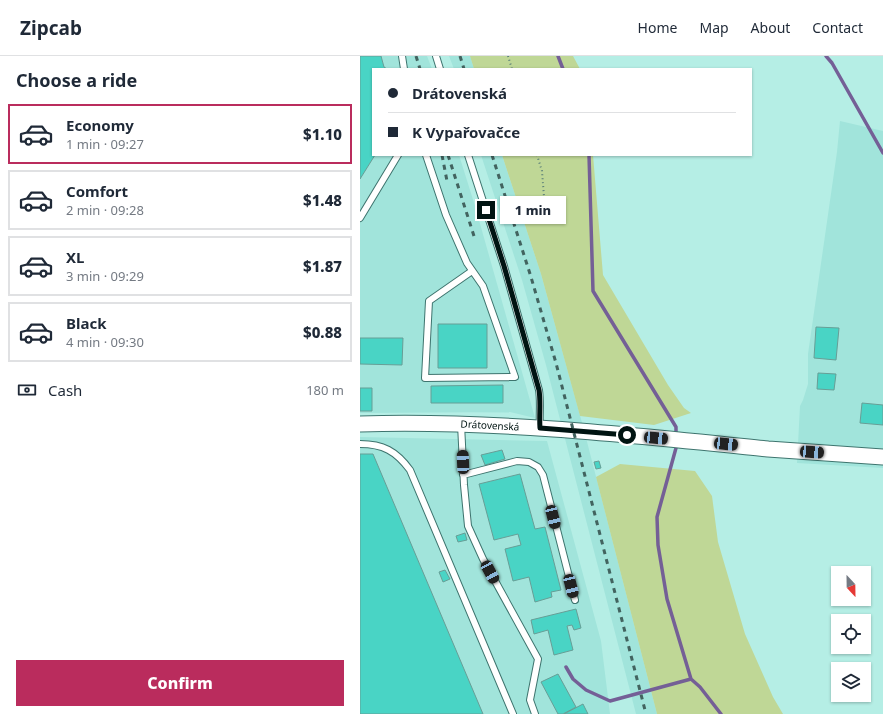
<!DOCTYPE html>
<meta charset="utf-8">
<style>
:root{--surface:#fff;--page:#f6f6f7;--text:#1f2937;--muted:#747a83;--line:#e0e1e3;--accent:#ba2c5d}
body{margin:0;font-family:"Noto Sans",sans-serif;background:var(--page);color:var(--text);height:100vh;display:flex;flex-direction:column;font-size:15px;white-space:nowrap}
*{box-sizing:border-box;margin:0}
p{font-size:13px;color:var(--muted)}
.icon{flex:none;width:22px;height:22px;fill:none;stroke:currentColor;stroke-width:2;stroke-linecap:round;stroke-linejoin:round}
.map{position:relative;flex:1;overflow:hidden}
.sheet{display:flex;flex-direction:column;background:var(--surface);width:360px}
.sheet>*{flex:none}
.hud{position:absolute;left:12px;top:12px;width:380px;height:88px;border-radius:0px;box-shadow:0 1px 3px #0004;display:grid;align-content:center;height:88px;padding:0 16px;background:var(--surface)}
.needle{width:26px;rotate:158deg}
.fabs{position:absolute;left:471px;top:510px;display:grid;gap:8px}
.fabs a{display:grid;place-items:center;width:40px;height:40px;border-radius:0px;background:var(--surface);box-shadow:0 1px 3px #0004;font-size:20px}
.end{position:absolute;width:18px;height:18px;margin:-9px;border:5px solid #001412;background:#fff;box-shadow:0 0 0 2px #fff}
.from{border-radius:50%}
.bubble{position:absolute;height:28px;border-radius:0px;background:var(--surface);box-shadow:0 1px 3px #0004;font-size:13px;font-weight:800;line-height:28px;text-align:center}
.car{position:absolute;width:12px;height:24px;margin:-12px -6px;border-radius:5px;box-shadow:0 0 3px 1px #0007;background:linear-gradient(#222 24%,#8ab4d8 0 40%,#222 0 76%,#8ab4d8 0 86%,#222 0)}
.hud b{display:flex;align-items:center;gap:14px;height:38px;font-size:15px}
.hud b+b{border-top:1px solid var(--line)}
.hud i{width:10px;height:10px;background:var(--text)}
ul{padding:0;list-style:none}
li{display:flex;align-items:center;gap:12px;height:60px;margin:0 8px 6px;padding:0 8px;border:2px solid var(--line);border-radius:0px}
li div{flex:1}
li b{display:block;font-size:15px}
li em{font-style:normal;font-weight:800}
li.on{border-color:var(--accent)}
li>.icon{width:36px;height:36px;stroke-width:1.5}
h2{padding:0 16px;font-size:18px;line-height:48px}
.pay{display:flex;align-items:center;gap:10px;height:44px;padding:0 16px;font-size:15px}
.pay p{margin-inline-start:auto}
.primary-button{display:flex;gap:8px;margin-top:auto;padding:8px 16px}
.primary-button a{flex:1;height:46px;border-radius:0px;background:var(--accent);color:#fff;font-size:16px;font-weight:800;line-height:46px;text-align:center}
header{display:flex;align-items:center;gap:24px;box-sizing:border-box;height:56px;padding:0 20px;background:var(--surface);border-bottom:1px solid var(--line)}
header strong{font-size:19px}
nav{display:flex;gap:22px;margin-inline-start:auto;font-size:14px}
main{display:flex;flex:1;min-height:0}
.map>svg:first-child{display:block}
</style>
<header>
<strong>Zipcab</strong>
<nav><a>Home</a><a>Map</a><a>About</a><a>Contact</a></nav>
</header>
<main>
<section class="sheet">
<h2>Choose a ride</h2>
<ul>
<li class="on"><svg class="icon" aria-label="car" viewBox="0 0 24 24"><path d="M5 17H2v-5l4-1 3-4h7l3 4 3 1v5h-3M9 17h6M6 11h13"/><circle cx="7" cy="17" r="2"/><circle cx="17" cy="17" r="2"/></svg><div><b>Economy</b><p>1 min · 09:27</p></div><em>$1.10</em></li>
<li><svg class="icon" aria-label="car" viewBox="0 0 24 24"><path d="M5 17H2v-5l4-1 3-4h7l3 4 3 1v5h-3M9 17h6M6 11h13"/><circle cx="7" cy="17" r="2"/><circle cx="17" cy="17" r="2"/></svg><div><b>Comfort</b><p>2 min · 09:28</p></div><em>$1.48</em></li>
<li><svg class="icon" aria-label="car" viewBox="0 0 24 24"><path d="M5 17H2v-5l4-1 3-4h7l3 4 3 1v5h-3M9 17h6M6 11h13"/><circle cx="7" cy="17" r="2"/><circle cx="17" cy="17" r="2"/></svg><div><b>XL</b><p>3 min · 09:29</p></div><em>$1.87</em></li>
<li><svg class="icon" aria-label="car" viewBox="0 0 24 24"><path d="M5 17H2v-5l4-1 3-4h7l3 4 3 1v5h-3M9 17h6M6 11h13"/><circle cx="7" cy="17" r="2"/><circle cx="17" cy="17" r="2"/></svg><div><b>Black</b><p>4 min · 09:30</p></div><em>$0.88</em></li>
</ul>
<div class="pay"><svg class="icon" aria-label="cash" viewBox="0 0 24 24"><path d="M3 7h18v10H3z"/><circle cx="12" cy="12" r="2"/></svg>Cash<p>180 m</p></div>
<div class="primary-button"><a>Confirm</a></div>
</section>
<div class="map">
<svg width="523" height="658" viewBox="0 0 523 658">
<rect width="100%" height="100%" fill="#b5eee5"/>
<!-- built -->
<path fill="#a1e4db" d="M0,0h67l5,13h-59v86h86l16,51 60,212 -25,-6 -150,1z
M89,0h21l4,13h-20z
M480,65l43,10v337l-86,-5 3,-57 3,-6 5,-16v-30l29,-202z
M121,99h21l39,119 43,156 73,284h-21l-90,-349 -24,-85z
M0,381l187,4 54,200 9,73h-250z"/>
<!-- green -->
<path fill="#bfd796" d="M110,0h103l7,13h-106z
M142,99h91l10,120 65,110 16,23 7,5 -37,12 -74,-9 -39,-142z
M260,408l75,7 17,25 6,46 27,92 28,63 10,17h-126l-61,-237z"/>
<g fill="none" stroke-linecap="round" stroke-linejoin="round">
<!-- stream -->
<path stroke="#745f96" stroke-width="3.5" d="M198,0l5,13
M466,0l6,7 51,90
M229,99l4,136 83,136v9
M316,387v5l-19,69 1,28 9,54 24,80
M206,611l7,12 13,11 24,11 81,-22 9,8 21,27"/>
</g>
<!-- building -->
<path fill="#49d4c5" stroke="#679e96" d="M0,0h21l3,11 3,2h-14v86h2l-15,24z
M78,268h49v44h-49z
M456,271l23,1 -3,32 -22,-2z
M0,282h43l-1,27 -42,-1z
M458,317l18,1 -2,16 -17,-1z
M143,329v18h-72v-17z
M0,332h12v23h-12z
M502,347l21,2v20l-23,-2z
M142,394l3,9 -20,6 -4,-10z
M0,398h13l110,260h-123z
M239,405l2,7 -5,1 -2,-7z
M160,418l15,55 10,-2 16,63 -10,2 1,5 -17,5 -6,-25 -16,4 -8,-32 16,-4 -3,-11 -24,6 -15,-56z
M105,477l2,7 -9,2 -2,-6z
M85,514l5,9 -7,3 -4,-10z
M216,553l5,19 -7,2 -2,-5 -5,1 6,24 -19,5 -6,-25 -14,4 -3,-14z
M198,618l18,33 -13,7h-5l-17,-32z
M223,648l5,10h-24z"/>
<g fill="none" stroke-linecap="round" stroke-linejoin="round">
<defs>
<path id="service" d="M42,0l2,13
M76,0l4,13
M66,99l20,60 21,48 16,23 32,91 -90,1 4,-77 43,-30
M108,99l36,111 35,124c2,13 0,25 1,38
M0,162l38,-63
M101,368l3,61 4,41 15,33 55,100 -8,41 5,14
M0,388c23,0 36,7 50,26l103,244
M103,419l54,-14 12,1 9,5 5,8 32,125"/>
<path id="tertiary" d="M0,368c137,-4 272,11 408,25 38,3 77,5 115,8"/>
</defs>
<!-- service casing -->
<use href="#service" stroke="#3e746e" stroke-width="8"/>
<!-- tertiary casing -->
<use href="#tertiary" stroke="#3e746e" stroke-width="17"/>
<!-- path -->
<path stroke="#577c77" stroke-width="2" stroke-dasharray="1 3" stroke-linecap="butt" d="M148,0l4,13
M177,99l5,16 4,52"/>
<!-- service -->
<use href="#service" stroke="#fff" stroke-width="6"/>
<!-- tertiary -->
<use href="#tertiary" stroke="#fff" stroke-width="15"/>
<!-- rail -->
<path stroke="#42635f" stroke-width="3" stroke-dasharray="5 5" stroke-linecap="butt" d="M56,0l4,13
M100,0l4,13
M82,99l5,26
M88,99l26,81
M132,99l39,122 25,86 90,351"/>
</g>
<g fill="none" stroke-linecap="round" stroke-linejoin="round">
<!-- route -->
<path stroke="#001412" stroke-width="5" d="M126,154l18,56 35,124c2,13 0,25 1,38l87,7"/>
</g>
<g text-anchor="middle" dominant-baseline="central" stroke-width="3.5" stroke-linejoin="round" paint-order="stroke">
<!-- street labels -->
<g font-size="10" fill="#001412" stroke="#fff">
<text transform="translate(130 369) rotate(3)">Drátovenská</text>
</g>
</g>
</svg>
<div class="fabs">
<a><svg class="needle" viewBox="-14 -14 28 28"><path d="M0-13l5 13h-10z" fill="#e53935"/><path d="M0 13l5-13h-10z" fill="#747a83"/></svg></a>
<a><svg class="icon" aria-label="locate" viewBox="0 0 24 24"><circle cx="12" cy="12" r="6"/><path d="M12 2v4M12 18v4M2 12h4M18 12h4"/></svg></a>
<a><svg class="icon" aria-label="layers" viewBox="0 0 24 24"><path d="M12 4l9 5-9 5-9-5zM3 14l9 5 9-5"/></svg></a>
</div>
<i class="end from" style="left:267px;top:379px"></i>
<i class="end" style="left:126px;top:154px"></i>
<div class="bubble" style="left:140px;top:140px;width:66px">1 min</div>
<i class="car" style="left:296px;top:382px;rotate:95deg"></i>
<i class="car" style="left:366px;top:388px;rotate:96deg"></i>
<i class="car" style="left:452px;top:396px;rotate:94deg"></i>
<i class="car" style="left:103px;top:406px;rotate:358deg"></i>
<i class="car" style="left:193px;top:461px;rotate:166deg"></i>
<i class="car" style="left:130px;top:516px;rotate:152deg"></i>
<i class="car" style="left:211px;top:530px;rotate:166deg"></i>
<div class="hud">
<b><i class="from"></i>Drátovenská</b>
<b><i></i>K Vypařovačce</b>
</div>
</div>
</main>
